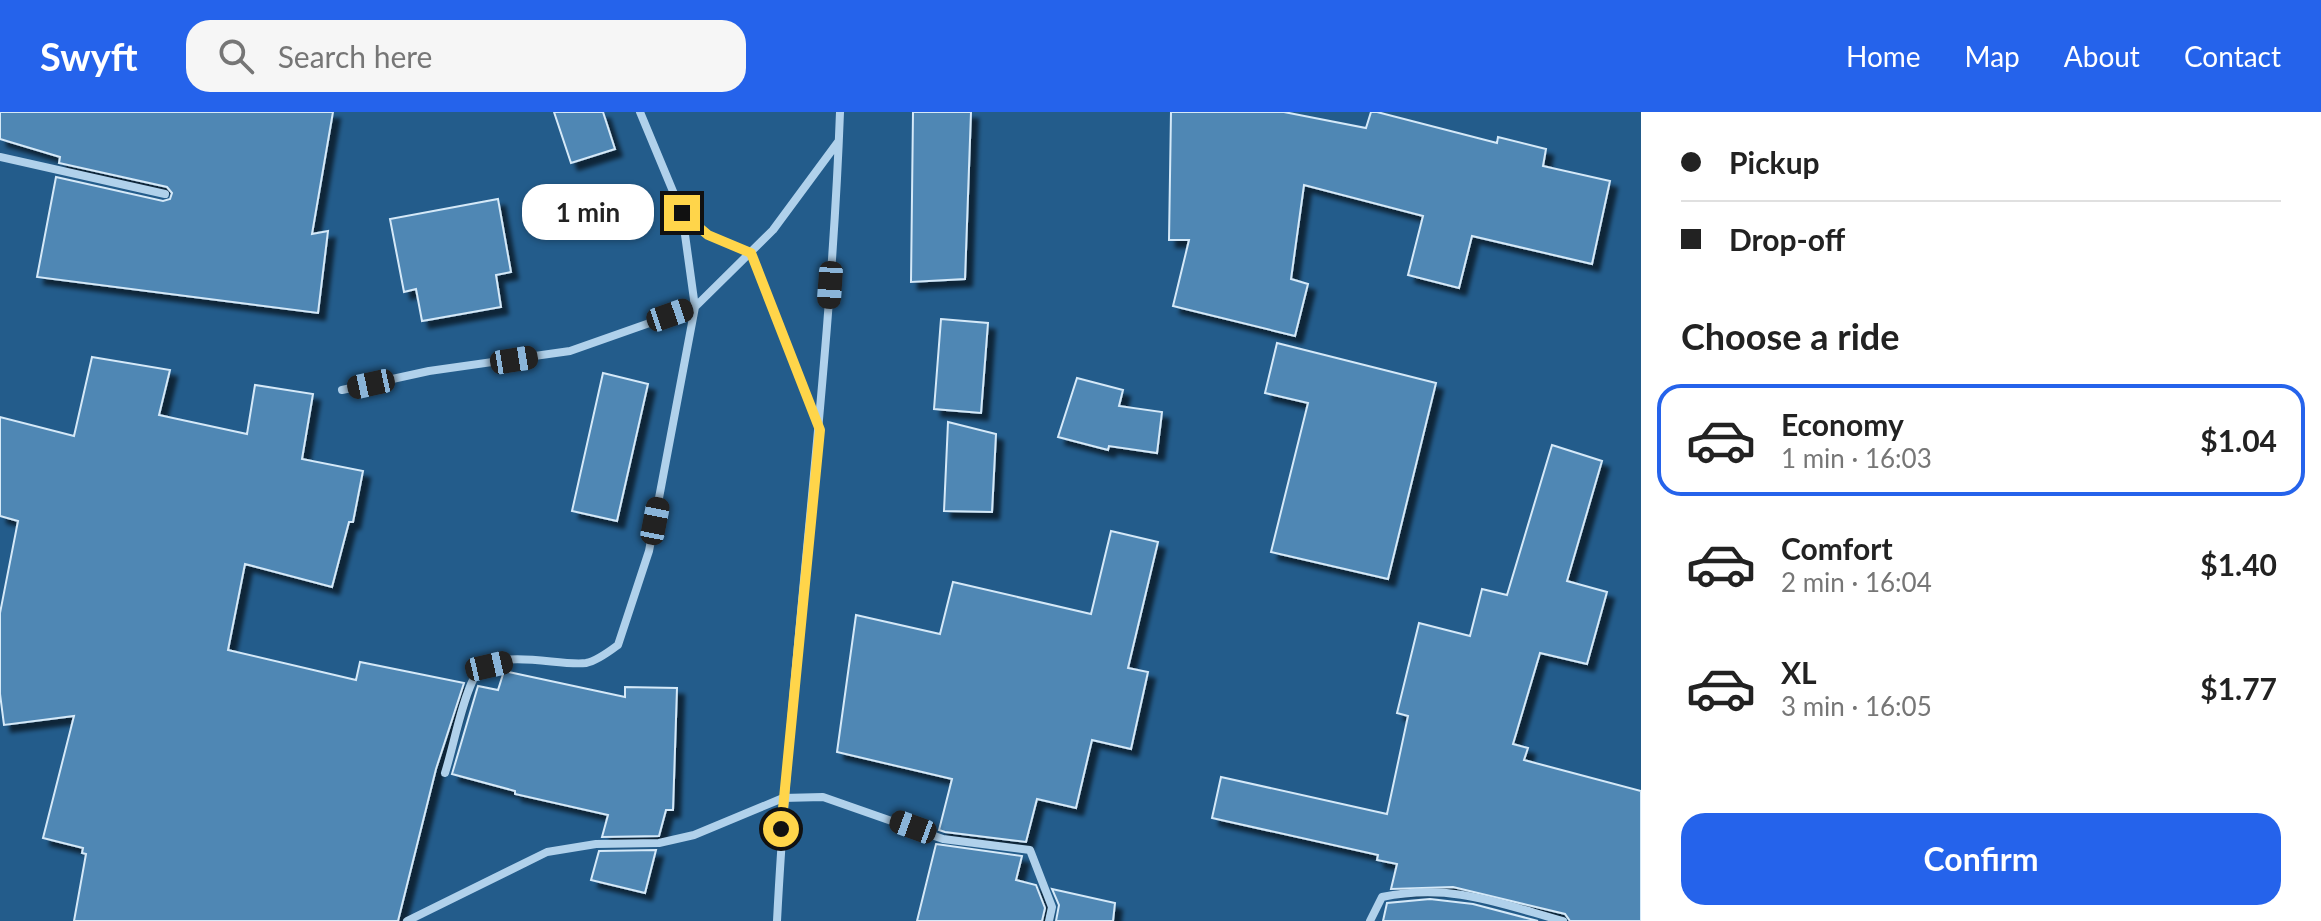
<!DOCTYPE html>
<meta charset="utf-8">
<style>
:root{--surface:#fff;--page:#f6f6f6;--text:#222;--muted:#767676;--line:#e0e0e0;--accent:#2563eb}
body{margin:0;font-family:Lato,sans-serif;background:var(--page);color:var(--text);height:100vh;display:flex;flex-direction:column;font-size:30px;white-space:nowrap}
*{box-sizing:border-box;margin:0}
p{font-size:26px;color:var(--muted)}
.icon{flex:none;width:44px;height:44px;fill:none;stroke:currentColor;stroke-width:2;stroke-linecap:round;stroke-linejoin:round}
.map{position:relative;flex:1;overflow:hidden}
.drawer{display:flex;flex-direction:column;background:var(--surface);width:680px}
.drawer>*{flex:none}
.hud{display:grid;align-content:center;height:176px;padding:0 40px;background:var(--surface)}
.end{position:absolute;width:36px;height:36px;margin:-18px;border:10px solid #ffd54a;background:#111;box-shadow:0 0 0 4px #111}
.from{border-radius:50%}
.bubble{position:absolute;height:56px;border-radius:24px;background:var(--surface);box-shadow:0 2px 6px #0004;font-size:26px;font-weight:700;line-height:56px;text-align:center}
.car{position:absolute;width:24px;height:48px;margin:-24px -12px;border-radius:10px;box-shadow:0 0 6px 2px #0007;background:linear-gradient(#222 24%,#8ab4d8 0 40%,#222 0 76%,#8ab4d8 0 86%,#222 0)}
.hud b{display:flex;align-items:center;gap:28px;height:76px;font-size:30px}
.hud b+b{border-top:2px solid var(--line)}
.hud i{width:20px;height:20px;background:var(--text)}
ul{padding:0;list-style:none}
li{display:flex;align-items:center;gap:24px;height:112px;margin:0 16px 12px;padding:0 24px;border:4px solid transparent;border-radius:24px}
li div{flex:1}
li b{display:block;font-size:30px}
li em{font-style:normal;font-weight:700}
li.selected{border-color:var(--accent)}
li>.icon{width:72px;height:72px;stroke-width:1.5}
h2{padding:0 40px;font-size:36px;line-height:96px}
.cta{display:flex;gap:16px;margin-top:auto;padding:16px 40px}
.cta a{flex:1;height:92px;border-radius:24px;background:var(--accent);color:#fff;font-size:32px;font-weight:700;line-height:92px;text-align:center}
header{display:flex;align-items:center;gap:48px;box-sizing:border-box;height:112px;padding:0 40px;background:var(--accent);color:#fff}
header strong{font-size:38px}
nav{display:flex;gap:44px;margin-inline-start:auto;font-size:28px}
.search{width:560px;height:72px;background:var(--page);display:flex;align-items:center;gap:20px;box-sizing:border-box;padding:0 28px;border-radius:24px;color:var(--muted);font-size:30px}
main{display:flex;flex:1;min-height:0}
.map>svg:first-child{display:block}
</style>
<header>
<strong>Swyft</strong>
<div class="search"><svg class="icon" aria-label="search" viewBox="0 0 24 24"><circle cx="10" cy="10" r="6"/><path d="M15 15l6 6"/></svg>Search here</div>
<nav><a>Home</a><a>Map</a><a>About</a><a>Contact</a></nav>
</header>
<main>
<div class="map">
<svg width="1641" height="809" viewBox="0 0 1641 809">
<defs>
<filter id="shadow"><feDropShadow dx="7" dy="7" stdDeviation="2" flood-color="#0009"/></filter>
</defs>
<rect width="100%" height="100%" fill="#235c8b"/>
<!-- building -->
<path fill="#5087b4" stroke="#d5e9f8" stroke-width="2" filter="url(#shadow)" d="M0,0h333l-21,122 16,-3 -10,82 -281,-36 19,-100 107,24 7,-2 2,-6 -5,-6 -108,-24 1,-6 -60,-18z
M554,0h49l12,37 -44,14z
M913,0h58l-6,167 -54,3z
M1171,0h113l82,16 5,-16h6l120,31 1,-6 48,12 -3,17 67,15 -18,83 -120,-28 -13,52 -51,-13 15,-59 -119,-31 -13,94 17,5 -13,52 -122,-30 16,-66h-20z
M498,87l13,73 -15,3 5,32 -79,14 -6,-32 -12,3 -14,-73z
M941,207l47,4 -7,90 -47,-4z
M1277,231l159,40 -48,196 -117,-27 37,-149 -43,-10z
M92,245l78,13 -11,45 88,19 8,-49 58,9 -11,65 61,12 -10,51h-4l-17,65 -87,-23 -17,86 128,30 4,-18 104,21 -28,86 -38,152h-324l12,-67 -4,-1 1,-5 -40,-10 31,-122 -70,9 -4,-31v-81l18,-92 -18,-5v-99l74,19z
M603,261l45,11 -31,137 -45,-10z
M1077,266l46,12 -4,16 43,6 -5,41 -48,-7 -1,4 -50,-13z
M948,310l48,12 -4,78 -48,-1z
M1552,333l50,16 -35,120 40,11 -20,72 -47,-11 -27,91 15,4 -4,12 117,31v130h-71l-5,-7 -112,-27 -62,2 6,-25 -20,-4 1,-5 -166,-37 9,-41 166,37 21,-98 -11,-3 22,-90 51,13 12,-47 25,6z
M1111,419l47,11 -30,126 20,4 -17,77 -39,-9 -16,68 -39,-9 -11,43 -81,-10 -6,-2 13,-51 -115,-27 19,-137 84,19 13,-52 138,32z
M504,559l121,26v-10l52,1 -4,122h-7l-7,26 -57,1 6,-22 -93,-21v-3l-63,-17 26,-88 20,4z
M936,732l86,12 -6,24 20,5 9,23 -3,13h-125z
M656,738l-11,43 -54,-13 8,-29z
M1052,777l63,14 -2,18h-57l3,-16z
M1430,787l43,5 65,17h-155l4,-18z"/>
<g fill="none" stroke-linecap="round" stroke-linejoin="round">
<!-- street -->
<path stroke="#b0d1eb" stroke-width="8" d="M0,45l165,37
M682,101l26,22 43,18 68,174
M342,278l87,-19 141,-20 125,-44 78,-77 65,-88
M445,661c8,-25 17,-73 29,-95 20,-34 82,-11 112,-15 11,-2 24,-12 32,-18l31,-94 46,-244 -13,-94 -42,-101
M407,809l140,-69 49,-8 63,-1 35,-8 89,-37 40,-1 120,42 87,11 22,57 -3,14
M777,809c14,-270 53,-538 63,-809
M1370,809l12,-24c69,-14 116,6 181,24"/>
</g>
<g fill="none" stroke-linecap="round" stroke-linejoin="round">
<!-- route -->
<path stroke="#ffd54a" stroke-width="10" d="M682,101l26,22 43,18 69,177 -39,399"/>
</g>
</svg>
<i class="end from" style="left:781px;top:717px"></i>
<i class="end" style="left:682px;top:101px"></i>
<div class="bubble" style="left:522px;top:72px;width:132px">1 min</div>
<i class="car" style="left:830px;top:173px;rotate:184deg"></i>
<i class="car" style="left:670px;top:203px;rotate:71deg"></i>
<i class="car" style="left:514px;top:248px;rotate:81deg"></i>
<i class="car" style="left:371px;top:272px;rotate:258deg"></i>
<i class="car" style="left:655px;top:409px;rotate:11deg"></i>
<i class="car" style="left:489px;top:554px;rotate:77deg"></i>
<i class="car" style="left:913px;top:715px;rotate:290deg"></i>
</div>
<section class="drawer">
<div class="hud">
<b><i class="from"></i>Pickup</b>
<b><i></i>Drop-off</b>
</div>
<h2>Choose a ride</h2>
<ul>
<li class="selected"><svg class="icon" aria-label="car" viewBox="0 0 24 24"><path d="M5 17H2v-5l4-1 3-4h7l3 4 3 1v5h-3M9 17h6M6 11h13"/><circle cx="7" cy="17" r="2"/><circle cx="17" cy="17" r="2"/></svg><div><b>Economy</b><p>1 min · 16:03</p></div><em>$1.04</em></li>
<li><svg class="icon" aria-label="car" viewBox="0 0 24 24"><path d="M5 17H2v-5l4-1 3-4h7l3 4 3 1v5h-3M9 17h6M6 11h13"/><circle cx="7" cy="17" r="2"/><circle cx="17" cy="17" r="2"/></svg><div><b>Comfort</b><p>2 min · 16:04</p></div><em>$1.40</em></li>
<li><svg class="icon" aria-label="car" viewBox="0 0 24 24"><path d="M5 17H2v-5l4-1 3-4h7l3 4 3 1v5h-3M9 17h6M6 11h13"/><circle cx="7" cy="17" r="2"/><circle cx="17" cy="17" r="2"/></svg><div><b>XL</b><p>3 min · 16:05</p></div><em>$1.77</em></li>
</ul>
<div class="cta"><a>Confirm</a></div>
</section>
</main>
